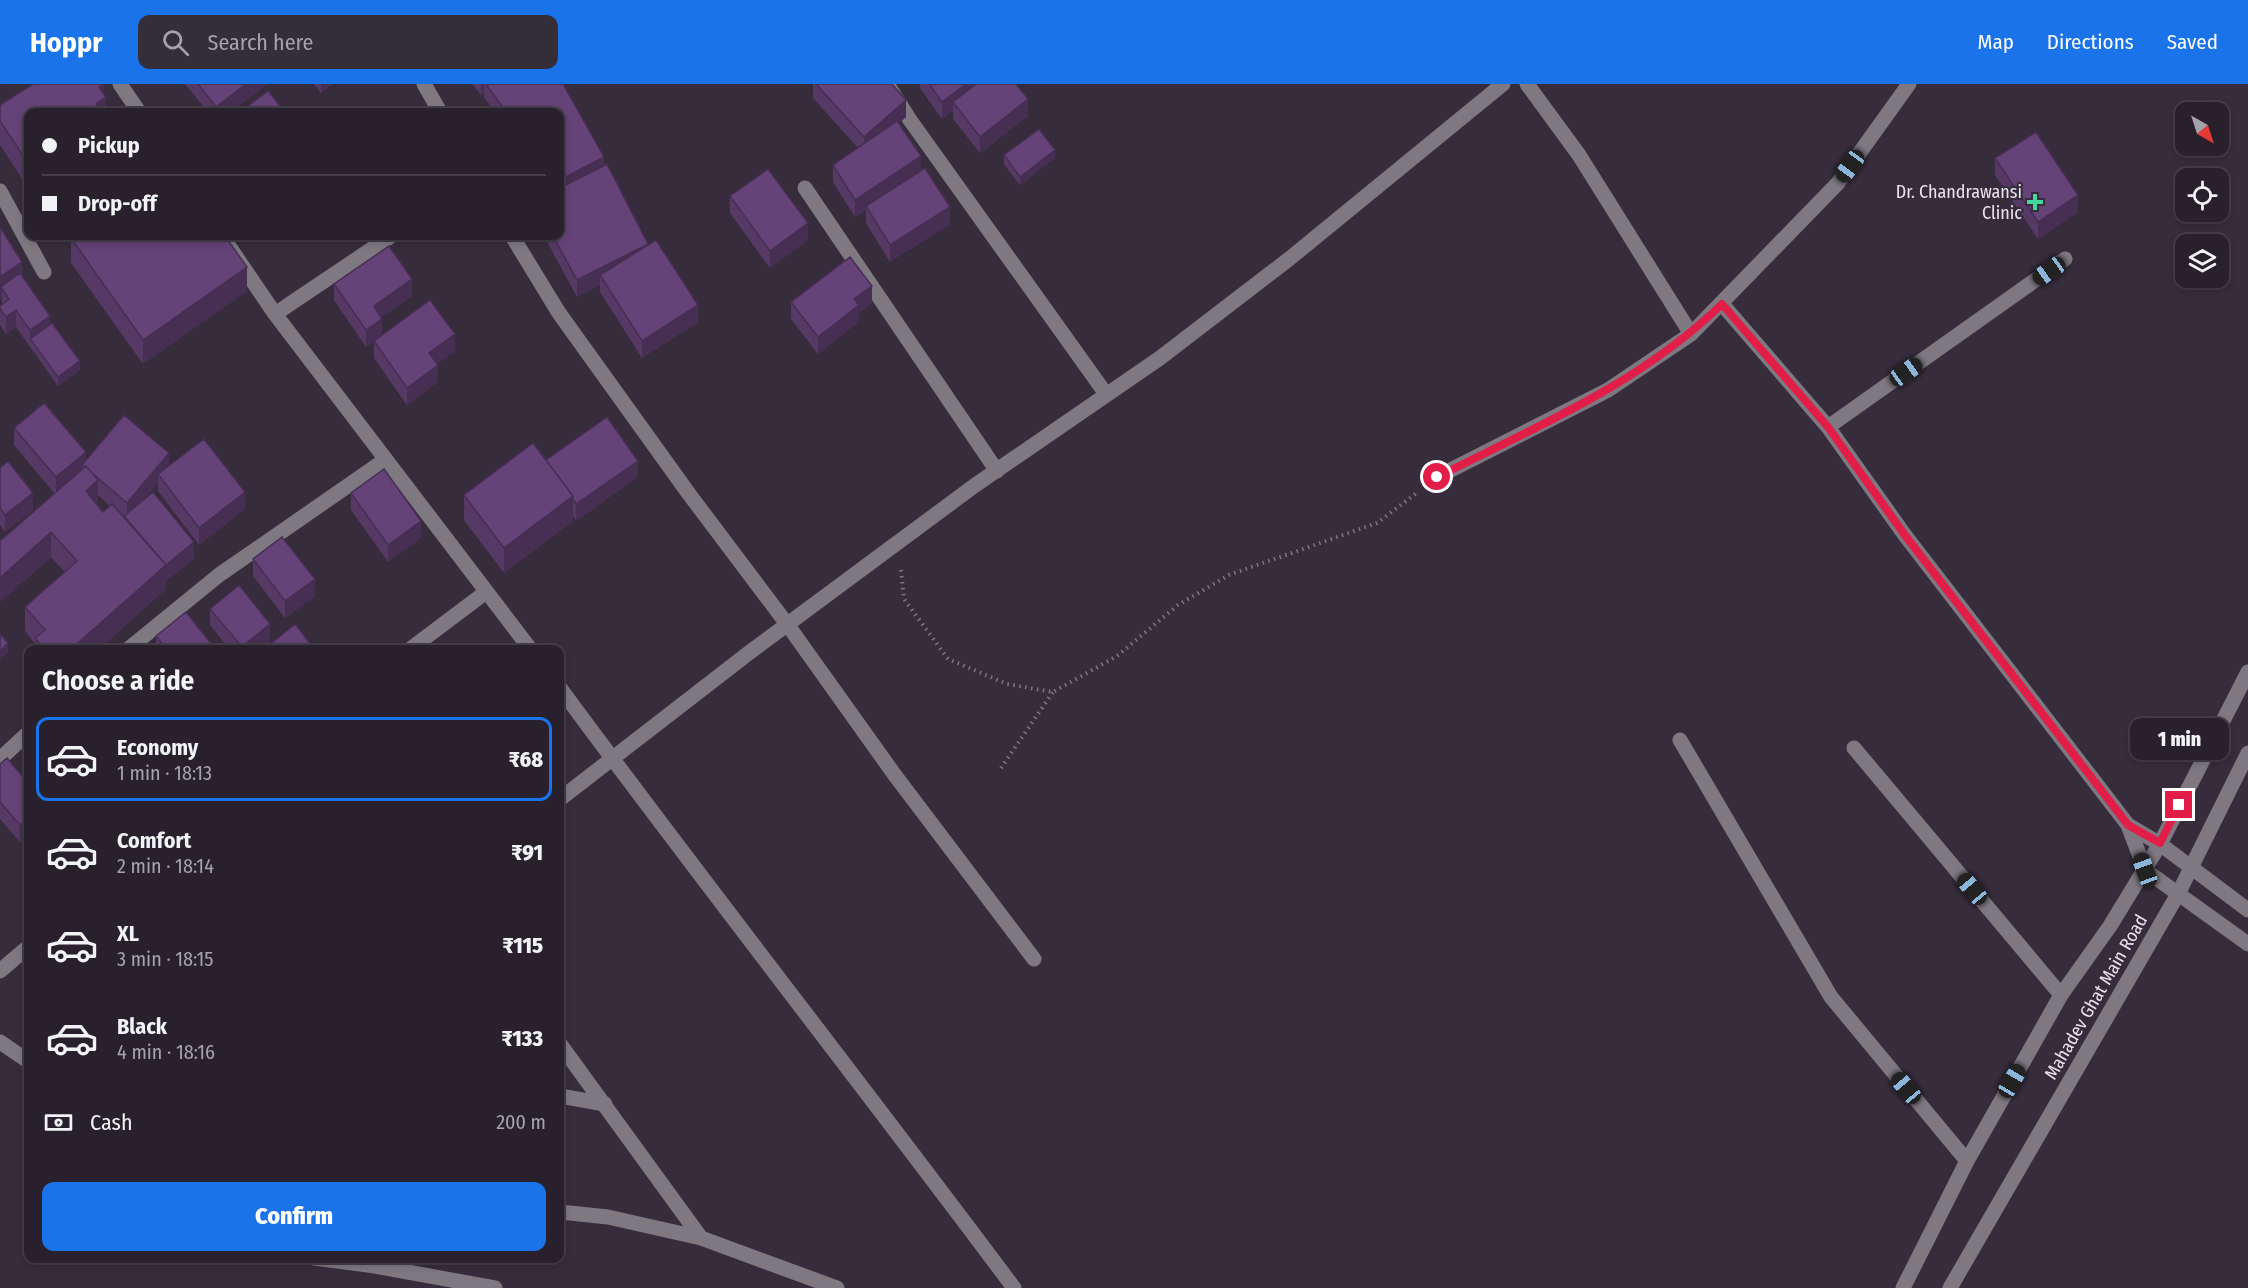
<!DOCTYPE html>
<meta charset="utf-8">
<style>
:root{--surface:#28212d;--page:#342e39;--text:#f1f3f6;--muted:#a5a3aa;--line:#443e49;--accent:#1a73e8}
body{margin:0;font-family:"Fira Sans Condensed",sans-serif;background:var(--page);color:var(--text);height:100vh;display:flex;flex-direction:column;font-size:22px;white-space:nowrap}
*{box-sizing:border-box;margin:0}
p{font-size:20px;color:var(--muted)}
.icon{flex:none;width:33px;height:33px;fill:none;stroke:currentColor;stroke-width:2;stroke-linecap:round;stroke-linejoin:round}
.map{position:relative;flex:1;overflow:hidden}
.drawer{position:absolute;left:24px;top:561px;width:540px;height:618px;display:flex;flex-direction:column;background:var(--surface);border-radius:12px;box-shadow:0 3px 9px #0003,0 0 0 2px var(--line)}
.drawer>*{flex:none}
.top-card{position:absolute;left:24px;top:24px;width:540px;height:132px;border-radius:12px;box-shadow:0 3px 9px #0003,0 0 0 2px var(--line);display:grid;align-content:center;height:132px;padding:0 18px;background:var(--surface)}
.needle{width:39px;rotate:141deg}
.buttons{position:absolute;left:2175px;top:18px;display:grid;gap:12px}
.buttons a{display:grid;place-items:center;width:54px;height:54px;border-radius:12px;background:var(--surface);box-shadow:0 3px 9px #0003,0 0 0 2px var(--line);font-size:30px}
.end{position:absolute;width:27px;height:27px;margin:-14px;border:8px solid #e11d48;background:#fff;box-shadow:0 0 0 3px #fff}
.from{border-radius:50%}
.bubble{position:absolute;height:42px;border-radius:12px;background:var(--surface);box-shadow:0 3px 9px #0003,0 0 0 2px var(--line);font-size:20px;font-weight:800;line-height:42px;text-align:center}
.car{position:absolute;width:18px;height:36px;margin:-18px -9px;border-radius:8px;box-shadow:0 0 4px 2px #0007;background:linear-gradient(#222 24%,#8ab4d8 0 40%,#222 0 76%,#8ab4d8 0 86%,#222 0)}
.top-card b{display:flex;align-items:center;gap:21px;height:57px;font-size:22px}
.top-card b+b{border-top:2px solid var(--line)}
.top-card i{width:15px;height:15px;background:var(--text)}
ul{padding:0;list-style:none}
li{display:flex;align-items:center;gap:18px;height:84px;margin:0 12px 9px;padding:0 6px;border:3px solid transparent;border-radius:12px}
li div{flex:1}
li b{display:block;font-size:22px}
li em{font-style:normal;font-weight:800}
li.active{border-color:var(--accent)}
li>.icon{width:54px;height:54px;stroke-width:1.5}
h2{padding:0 18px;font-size:27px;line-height:72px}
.pay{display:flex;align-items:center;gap:15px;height:66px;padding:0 18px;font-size:22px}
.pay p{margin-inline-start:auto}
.primary-button{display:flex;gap:12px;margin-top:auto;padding:12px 18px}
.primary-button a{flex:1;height:69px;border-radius:12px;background:var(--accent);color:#fff;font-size:24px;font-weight:800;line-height:69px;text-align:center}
header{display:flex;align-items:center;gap:36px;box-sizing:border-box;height:84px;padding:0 30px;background:var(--accent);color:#fff}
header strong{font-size:28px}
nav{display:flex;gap:33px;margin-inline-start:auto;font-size:21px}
.search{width:420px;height:54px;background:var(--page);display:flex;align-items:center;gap:15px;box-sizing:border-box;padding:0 21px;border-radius:12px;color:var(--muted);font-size:22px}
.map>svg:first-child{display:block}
</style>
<header>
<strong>Hoppr</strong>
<div class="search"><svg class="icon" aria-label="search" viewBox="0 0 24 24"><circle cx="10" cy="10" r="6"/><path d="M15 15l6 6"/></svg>Search here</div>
<nav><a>Map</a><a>Directions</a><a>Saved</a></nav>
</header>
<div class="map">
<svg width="2248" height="1204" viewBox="0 0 2248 1204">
<rect width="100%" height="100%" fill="#362c3c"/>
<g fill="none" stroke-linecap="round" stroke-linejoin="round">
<!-- path -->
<path stroke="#7e7683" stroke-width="4" stroke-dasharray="1.5 4.5" stroke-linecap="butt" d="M901,486l3,29 44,60 59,25 46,8 64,-36 61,-51 51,-30 148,-52 41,-31
M1001,684l52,-76"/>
<!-- minor -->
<path stroke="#7e7981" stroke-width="15" d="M120,0l19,28
M424,0l16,28
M887,0l23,36 196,274
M1527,0l52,71 112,179
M805,104l192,283
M0,107l44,81
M222,152l53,78 256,336
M512,152l47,77 130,181 98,130 107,150 140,185
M1722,220l106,123 76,107 224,291
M275,230l116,-78
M1828,343l237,-168
M1437,393l171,-87 83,-56 147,-151 71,-99
M127,566l92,-75 166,-115
M409,566l77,-58
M560,604c149,202 304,399 454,600
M1680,656l151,257 136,164
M1854,664l207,247
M0,675l28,-26
M560,715l190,-147 224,-166 186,-128 129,-99 214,-175
M2248,826l-88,-66 -32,-19 17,45 103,74
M0,887l28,-24
M0,958l28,19
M560,960l141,194
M560,1012l45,8
M560,1128l48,5 93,21 136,50
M314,1174l61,8 120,22
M1903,1204l64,-127 94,-166 49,-69 50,-82 88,-172
M1950,1204l228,-394 70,-141"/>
</g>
<!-- wall -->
<path fill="#573966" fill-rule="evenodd" d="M185,0h82l-36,28h-23z
M314,0h18l-11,9z
M472,0h91l41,81 44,80 50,77 -56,36 -42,-66v-7l-23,12 -33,-61h16v-124h-66l-10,-15v-4l-3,2z
M813,0h79l14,33 -7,6 22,48 29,53 -60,38 -24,-39v-13l-11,7 -22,-35v-17l25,-17 -45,-50z
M920,0h96l12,32 -48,37 -27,-34v-8l-11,8 -22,-31z
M104,10l2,18h-78v76l-28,-43v-40z
M1004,71l51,3 -35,27 -16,-21z
M1995,74l83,54 -40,27 -43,-64z
M730,112l78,44 -38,28 -40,-55z
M0,143l22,49 28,48 30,46 -22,16 -42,-59 -10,7 -6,-9v-19l2,-1z
M71,154l176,53 -104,73 -72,-101z
M334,200l78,12 -31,21 1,18 73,16 -18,13 1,18 -31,23 -33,-47v-16l-8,5 -32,-47z
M791,218l81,1 -13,10v9l-41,32 -27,-35z
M14,344l72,32 83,6 76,43 -46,36 -41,-54v-8l-16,18 52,58 -28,22v8l-68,61h-63v-6l-10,-13v-24l40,-35 -14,-15 -51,45v-61l54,-48 -40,-48zM98,411l12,11 -7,6 -5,-6z
M546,376l92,17 -62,44 -3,-5v5l-69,52 -40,-53v-25z
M0,384l33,42 -28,22 -5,-7z
M351,409l70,45 -33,24 -37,-52z
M253,475l62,37 -30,22 -32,-42z
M210,525l60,32 -10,9h-30l-20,-25z
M156,552l60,14h-60z
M0,680l28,19 -8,59 -20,-23z"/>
<!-- shaded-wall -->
<path fill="#472e53" d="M104,0v14l2,-1v15h-10v-8l3,-17z
M246,0h21l-36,28h-15v-5z
M321,0h11l-11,9z
M481,0h3v9l-3,2z
M966,0h23l-36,18v9l-11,8v-17z
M1028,15v17l-48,37v-16z
M906,16v17l-42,37v-17z
M1055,66v8l-35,27v-8z
M921,72v17l-55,33v4l-11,7v-17z
M604,73v17l-44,22v-16z
M2078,111v17l-40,27v-17z
M950,123v17l-60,38v-17z
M808,139v17l-38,28v-17z
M648,160v16l-48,15v10l-23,12v-17z
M22,178v25h-21v13l-1,1v-24z
M247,183v24l-104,73v-24z
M412,195v17l-38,27v-17z
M872,202v17l-13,10v9l-41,32v-17l36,-38z
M698,221v17l-56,36v-17z
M16,226v17l-10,7v-17z
M50,232v16l-20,7v8v-17z
M382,235v17l-16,11v-17z
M455,250v17l-26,19v-17z
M80,277v9l-22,16v-9z
M438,281v17l-31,23v-17z
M86,368v16l-4,-3v7l-26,22v-17z
M169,369v17l-11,4v9l-31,37v-17z
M638,377v16l-62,44v-17z
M98,396v25l-12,11v-25z
M245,408v17l-46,36v-17z
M33,409v17l-28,22v-17z
M573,412v25l-69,52v-25z
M421,437v17l-33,24v-17z
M51,448v25l-51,45v-24z
M194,458v17l-28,22v8l-68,61h-28l94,-83z
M315,495v17l-30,22v-17z
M270,540v17l-10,9h-18v-3z
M8,559v9l-8,8v-9z
M28,734v17l-8,7v-17z"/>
<!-- building -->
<path fill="#654277" stroke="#472e53" stroke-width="1.5" d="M33,0h70l-4,3 7,10 -10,7 5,8h-73v51l-28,-42v-16z
M198,0h48l-30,23z
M486,0h77l41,73 -44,23v-68h-54z
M816,0h76l14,16 -42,37z
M929,0h37l-24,18z
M976,0h40l12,15 -48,38 -27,-35z
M268,7l17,21h-45z
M897,37l24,35 -66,44 -22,-35z
M1039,45l16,21 -35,27 -16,-22z
M2036,48l42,63 -40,27 -43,-64z
M607,80l41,80 -71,36 -24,-44h7v-48z
M925,84l25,39 -60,38 -24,-39z
M768,85l40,54 -38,28 -40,-55z
M0,143l22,35 -22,15z
M75,152h150l22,31 -104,73 -72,-102z
M656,156l42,65 -56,36 -42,-66z
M389,162l23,33 -38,27 8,13 -16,11 -32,-46z
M850,173l22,29 -18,13 5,6 -41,32 -27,-35z
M20,189l30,43 -20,14 -14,-20 -10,7 -6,-8v-3l9,-7 -8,-12z
M430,216l25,34 -26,19 9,12 -31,23 -33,-47z
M52,239l28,38 -22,16 -28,-38z
M44,319l42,49 -30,25 -42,-49z
M124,331l45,38 -42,50 -35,-30 -6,-7 -2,1 -2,-2z
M607,333l31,44 -62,43 -3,-5v-3l-27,-36z
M204,355l41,53 -46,36 -41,-54z
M533,359l40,53 -69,52 -40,-53z
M8,377l25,32 -28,22 -5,-7v-40z
M86,382l12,14 -12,11 17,21 9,-8 54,61 -96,85h-25l-10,-12 10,-8 -20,-23 52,-46 -26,-29 -51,46v-37z
M384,385l37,52 -33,24 -37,-52z
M153,408l41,50 -28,23 -42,-49z
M282,453l33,42 -30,22 -32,-42z
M239,501l31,39 -28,23 -32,-38z
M186,528l30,38h-49l-11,-14z
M295,540l20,26h-46l-2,-3z
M0,550l8,9 -8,8z
M7,674l21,25v35l-8,7 -20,-23v-38z"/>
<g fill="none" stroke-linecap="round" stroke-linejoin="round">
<!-- route -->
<path stroke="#e11d48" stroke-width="8" d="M1437,393c99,-50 204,-94 285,-173l106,123 76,107 224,291 32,18 19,-38"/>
</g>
<!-- markers -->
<path fill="#47d49d" stroke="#362c3c" stroke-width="2" d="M2032 109h6v6h6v6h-6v6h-6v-6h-6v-6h6z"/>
<g text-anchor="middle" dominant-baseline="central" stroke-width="4.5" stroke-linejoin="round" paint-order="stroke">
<!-- poi labels -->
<g font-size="18" fill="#e9e3ed" stroke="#362c3c" text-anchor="end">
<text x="2022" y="108">Dr. Chandrawansi<tspan x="2022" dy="21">Clinic</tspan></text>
</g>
<!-- street labels -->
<g font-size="18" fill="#e9e3ed" stroke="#362c3c">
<text transform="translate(2096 913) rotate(-60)">Mahadev Ghat Main Road</text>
</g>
</g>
</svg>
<div class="buttons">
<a><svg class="needle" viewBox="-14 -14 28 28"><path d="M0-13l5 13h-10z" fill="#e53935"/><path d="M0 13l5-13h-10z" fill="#a5a3aa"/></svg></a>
<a><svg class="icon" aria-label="locate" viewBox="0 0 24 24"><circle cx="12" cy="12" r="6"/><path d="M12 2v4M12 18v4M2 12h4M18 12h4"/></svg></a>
<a><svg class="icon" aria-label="layers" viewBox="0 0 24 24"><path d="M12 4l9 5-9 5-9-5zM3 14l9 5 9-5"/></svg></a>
</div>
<i class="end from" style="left:1437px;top:393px"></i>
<i class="end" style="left:2179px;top:721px"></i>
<div class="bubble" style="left:2130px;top:634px;width:99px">1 min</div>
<i class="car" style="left:1850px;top:82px;rotate:216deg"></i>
<i class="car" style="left:2049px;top:187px;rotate:235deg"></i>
<i class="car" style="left:1906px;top:288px;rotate:55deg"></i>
<i class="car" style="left:2145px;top:786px;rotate:340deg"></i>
<i class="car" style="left:1972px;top:805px;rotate:320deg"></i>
<i class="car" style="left:2012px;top:997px;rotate:30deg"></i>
<i class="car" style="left:1906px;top:1004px;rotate:320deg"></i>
<div class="top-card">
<b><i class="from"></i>Pickup</b>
<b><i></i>Drop-off</b>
</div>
<section class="drawer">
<h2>Choose a ride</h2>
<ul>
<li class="active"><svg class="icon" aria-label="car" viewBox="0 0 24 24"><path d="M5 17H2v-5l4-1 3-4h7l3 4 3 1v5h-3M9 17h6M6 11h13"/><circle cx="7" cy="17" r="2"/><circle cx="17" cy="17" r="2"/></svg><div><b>Economy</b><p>1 min · 18:13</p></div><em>₹68</em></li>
<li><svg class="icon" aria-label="car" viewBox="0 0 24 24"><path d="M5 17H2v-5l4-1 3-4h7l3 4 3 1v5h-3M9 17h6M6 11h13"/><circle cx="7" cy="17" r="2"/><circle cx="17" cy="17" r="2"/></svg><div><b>Comfort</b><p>2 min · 18:14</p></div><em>₹91</em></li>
<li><svg class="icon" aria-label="car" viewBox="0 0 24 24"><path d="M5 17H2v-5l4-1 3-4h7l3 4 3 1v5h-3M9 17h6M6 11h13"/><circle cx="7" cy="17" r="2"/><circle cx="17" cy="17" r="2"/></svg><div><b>XL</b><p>3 min · 18:15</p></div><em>₹115</em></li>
<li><svg class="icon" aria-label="car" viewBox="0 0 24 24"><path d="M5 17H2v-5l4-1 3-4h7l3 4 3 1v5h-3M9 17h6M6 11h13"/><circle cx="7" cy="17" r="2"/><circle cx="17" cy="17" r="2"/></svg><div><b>Black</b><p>4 min · 18:16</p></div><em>₹133</em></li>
</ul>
<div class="pay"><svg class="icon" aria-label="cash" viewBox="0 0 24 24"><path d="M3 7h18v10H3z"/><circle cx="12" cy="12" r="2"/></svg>Cash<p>200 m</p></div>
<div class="primary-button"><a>Confirm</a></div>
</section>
</div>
